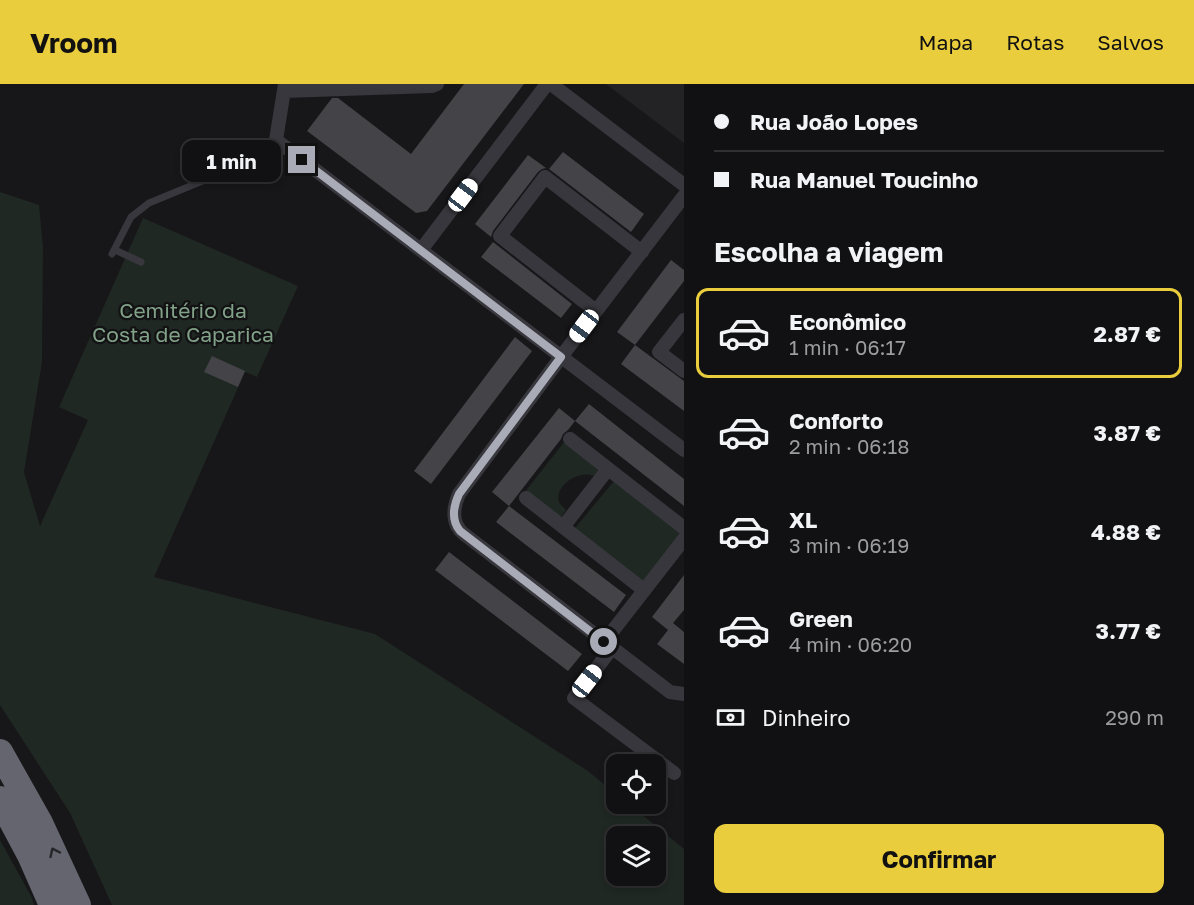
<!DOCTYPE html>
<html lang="pt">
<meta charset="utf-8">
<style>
:root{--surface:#111012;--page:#1e1e20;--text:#f1f3f6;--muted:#9c9d9f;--line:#303032;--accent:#e9cd3d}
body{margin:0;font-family:"Golos Text",sans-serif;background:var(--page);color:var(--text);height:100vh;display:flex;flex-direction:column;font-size:22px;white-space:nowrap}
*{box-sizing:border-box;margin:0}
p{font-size:20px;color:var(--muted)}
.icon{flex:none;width:33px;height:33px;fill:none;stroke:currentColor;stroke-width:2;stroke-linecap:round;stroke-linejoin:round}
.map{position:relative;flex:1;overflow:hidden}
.sheet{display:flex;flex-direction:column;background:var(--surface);width:510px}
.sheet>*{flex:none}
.hud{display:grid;align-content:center;height:132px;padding:0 30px;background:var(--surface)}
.fabs{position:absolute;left:606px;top:670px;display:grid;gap:12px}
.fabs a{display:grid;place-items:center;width:60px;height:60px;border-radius:12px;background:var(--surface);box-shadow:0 3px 9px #0003,0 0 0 2px var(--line);font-size:30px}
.end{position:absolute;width:27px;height:27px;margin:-14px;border:8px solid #a9abb7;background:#111;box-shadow:0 0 0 3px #111}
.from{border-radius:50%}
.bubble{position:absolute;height:42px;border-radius:12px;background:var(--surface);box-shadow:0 3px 9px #0003,0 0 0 2px var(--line);font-size:20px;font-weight:700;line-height:42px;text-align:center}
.car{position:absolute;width:18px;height:36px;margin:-18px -9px;border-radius:8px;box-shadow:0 0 4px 2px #0007;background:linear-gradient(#fff 24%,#345 0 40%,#fff 0 76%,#345 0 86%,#fff 0)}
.hud b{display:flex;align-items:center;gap:21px;height:57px;font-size:22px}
.hud b+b{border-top:2px solid var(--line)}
.hud i{width:15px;height:15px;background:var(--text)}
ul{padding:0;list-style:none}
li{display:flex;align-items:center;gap:18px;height:90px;margin:0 12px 9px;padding:0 18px;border:3px solid transparent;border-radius:12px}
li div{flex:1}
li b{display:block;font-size:22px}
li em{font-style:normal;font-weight:700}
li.on{border-color:var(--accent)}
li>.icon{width:54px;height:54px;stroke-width:1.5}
h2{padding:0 30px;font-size:27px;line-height:72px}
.pay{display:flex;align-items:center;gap:15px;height:66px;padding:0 30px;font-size:22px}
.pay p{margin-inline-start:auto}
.cta{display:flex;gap:12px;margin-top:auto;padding:12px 30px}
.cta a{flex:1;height:69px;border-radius:12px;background:var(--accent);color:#111;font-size:24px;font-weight:700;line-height:69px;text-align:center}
header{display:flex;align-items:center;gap:36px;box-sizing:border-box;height:84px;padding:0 30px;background:var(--accent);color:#111}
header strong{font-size:28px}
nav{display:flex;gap:33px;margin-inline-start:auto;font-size:21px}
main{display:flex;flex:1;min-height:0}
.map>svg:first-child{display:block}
</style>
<header>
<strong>Vroom</strong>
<nav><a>Mapa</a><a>Rotas</a><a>Salvos</a></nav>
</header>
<main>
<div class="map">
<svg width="684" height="821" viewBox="0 0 684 821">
<rect width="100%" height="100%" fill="#171618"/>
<!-- built -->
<path fill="#232225" d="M606,0h78v59z"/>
<!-- green -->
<path fill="#202823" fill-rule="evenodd" d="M0,108l39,13 4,43 -1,114 -18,110 16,54 48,-106 -29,-13 84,-189 155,68 -41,91 -12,-5 -91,205 221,57 213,137 28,23v10h13l55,45v56h-572l-42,-92 -70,-108zM616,753h40v39h-40z
M565,357l36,27 -7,8c-15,-7 -40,10 -35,26 1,2 6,7 7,8l-6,9 -36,-26z
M614,397l70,55 -36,49 -73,-57z
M0,756l31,56 3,9h-34z"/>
<!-- building -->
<path fill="#434348" d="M464,0h60l-97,127 -11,2 -109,-82 25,-33h6l73,56z
M563,68l81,62 -13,18 -82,-63z
M528,71l18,13 -4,1 -4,3 -45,59 -2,6 -16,-13z
M493,158l79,62 -11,14 -80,-61z
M671,176l13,10v11l-49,64 -18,-13z
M515,253l17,14 -101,133 -17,-13z
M635,261l49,36v30l-63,-47z
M212,272l33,15 -7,16 -34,-15z
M589,320l95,75v27l-109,-85z
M559,324l16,13 -7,9 -5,4 -2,5 -52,67 -17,-14z
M509,422l117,89 -12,17 -118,-90z
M449,468l133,102 -14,17 -133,-101z
M684,491v35l-11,13 11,9v32l-27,-20 11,-14 -16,-13z"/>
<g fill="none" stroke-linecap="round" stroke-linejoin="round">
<!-- lane -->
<path stroke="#37373d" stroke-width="7" d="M115,166l26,12
M112,170l19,-37 18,-14 136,-56"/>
<!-- street -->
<path stroke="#37373d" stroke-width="14" d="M285,0l-9,56 408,310
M551,0l133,101
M284,7l148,-5 5,-2
M684,112l-123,161 -102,137c-6,14 -8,30 5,40l206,158 14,2
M421,166l126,-166
M596,227l-96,-75 45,-59 97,75
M684,236l-25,32 25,19
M570,355l114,89
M526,414l118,92
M563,443l45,-58
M604,558l80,-103
M612,564l-38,50 100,75"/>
<!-- highway -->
<path stroke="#64656e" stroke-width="26" d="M0,668l40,71 38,82
M0,715l30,56 22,50"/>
</g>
<!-- one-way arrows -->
<defs><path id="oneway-chevron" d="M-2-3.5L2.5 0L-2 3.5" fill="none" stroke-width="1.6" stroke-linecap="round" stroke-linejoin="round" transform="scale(1.5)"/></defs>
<use stroke="#26262a" href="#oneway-chevron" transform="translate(54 768) rotate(-115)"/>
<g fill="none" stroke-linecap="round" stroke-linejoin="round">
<!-- route -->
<path stroke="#a9abb7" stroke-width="8" d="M302,76l259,197 -102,137c-6,13 -8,26 1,37l144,111"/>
</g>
<g text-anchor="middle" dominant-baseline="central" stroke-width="4.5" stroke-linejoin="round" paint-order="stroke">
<!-- park labels -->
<g font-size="21" fill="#81a188" stroke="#121113">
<text x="183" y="226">Cemitério da<tspan x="183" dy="24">Costa de Caparica</tspan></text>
</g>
</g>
</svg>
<div class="fabs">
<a><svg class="icon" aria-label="locate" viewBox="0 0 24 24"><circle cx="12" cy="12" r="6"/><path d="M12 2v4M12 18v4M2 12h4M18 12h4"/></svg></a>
<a><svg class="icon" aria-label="layers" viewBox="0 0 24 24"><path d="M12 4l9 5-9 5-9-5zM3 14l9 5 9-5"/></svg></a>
</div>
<i class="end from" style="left:604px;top:558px"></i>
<i class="end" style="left:302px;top:76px"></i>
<div class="bubble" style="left:182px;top:56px;width:99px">1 min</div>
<i class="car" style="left:463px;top:111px;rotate:37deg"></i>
<i class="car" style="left:584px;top:242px;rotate:217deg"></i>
<i class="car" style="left:587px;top:597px;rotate:38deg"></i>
</div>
<section class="sheet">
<div class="hud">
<b><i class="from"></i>Rua João Lopes</b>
<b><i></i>Rua Manuel Toucinho</b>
</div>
<h2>Escolha a viagem</h2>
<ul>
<li class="on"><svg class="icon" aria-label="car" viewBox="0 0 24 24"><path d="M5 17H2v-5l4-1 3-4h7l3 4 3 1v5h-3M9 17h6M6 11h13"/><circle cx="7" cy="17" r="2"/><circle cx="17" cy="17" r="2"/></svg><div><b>Econômico</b><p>1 min · 06:17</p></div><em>2.87 €</em></li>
<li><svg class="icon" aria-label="car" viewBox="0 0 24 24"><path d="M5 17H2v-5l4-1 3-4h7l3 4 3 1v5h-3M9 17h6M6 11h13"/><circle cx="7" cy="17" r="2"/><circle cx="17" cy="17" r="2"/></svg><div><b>Conforto</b><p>2 min · 06:18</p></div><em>3.87 €</em></li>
<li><svg class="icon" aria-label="car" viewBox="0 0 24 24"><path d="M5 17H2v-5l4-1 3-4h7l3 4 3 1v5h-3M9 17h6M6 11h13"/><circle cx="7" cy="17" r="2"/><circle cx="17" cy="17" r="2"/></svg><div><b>XL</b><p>3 min · 06:19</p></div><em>4.88 €</em></li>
<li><svg class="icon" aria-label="car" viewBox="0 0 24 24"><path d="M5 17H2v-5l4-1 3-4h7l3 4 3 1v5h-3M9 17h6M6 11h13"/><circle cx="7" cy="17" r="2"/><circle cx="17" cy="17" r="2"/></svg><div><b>Green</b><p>4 min · 06:20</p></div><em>3.77 €</em></li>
</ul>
<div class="pay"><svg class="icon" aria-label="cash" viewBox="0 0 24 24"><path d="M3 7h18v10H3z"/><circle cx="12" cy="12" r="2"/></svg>Dinheiro<p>290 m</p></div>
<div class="cta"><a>Confirmar</a></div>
</section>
</main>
